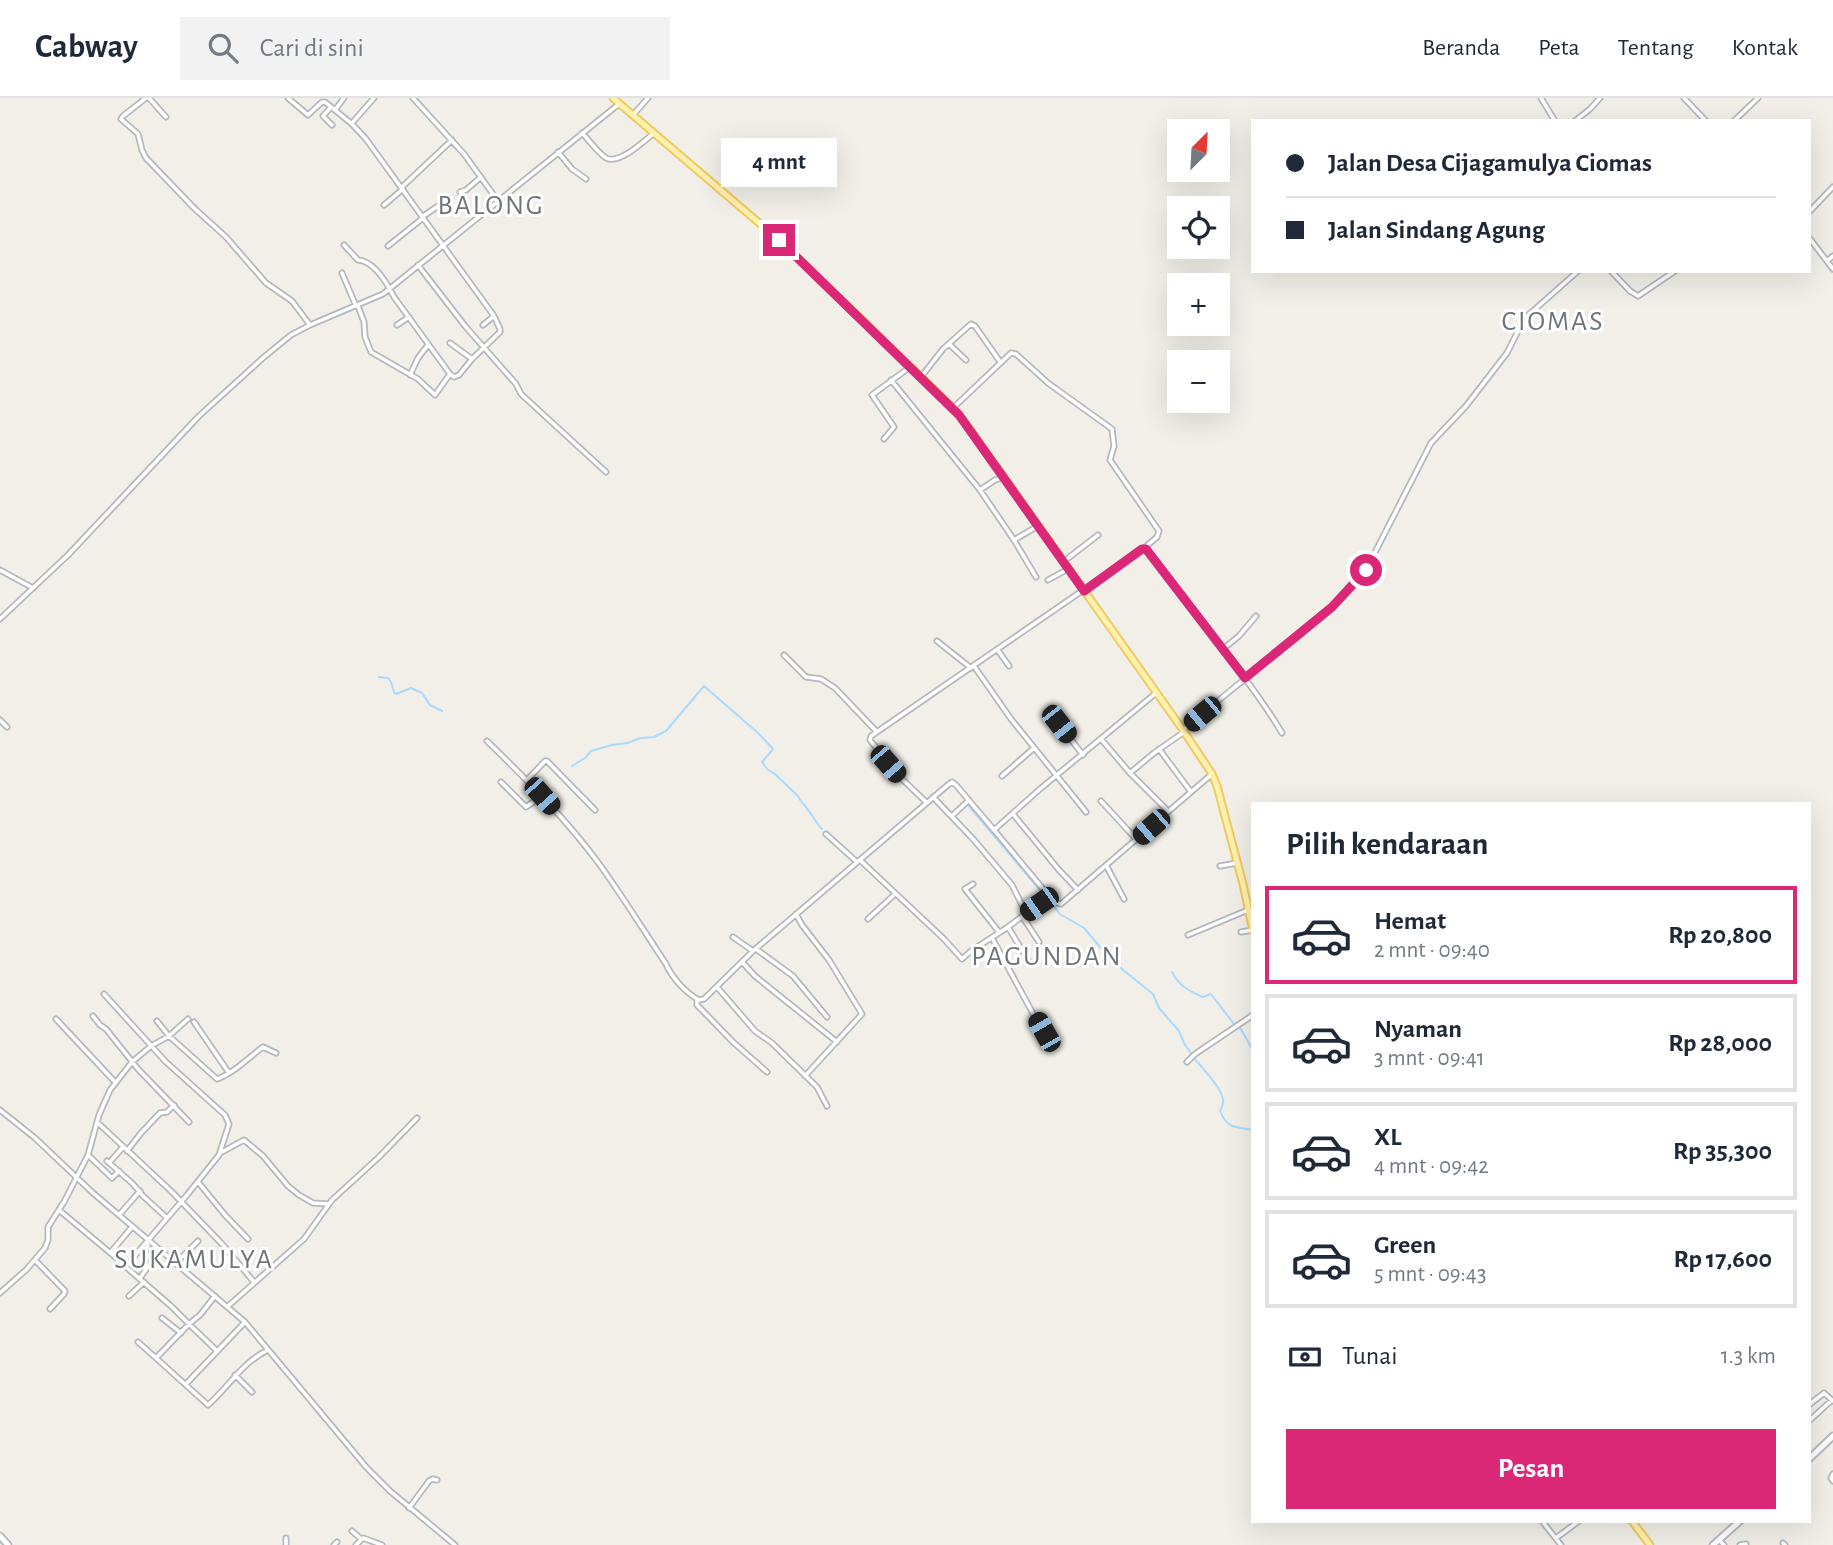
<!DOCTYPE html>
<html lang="id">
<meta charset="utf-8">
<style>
:root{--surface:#fff;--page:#f2f2f3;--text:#1f2937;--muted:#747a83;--line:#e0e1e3;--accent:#db2777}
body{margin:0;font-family:"Alegreya Sans",sans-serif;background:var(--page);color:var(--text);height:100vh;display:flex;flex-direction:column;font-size:26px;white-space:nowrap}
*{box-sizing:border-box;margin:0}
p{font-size:23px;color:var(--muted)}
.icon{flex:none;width:38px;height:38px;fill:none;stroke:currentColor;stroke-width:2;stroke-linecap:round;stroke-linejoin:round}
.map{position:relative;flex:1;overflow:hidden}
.panel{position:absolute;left:1251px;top:704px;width:560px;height:721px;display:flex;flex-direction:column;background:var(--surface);border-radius:0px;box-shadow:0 7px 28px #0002}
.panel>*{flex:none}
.hud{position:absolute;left:1251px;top:21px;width:560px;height:154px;border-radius:0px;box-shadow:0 7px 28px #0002;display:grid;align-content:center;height:154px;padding:0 35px;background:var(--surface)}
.needle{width:46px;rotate:24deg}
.buttons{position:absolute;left:1167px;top:21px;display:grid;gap:14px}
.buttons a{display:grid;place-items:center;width:63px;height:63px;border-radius:0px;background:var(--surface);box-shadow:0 7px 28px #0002;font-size:35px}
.end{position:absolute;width:32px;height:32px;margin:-16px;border:9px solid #db2777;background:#fff;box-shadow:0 0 0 4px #fff}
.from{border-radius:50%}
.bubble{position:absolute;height:49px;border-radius:0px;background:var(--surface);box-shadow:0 7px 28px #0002;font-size:23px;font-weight:700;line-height:49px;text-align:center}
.car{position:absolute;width:21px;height:42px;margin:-21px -10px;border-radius:9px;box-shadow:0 0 5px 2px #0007;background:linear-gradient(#222 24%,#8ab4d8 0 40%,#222 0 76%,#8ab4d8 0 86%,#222 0)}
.hud b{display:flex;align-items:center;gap:24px;height:66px;font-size:26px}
.hud b+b{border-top:2px solid var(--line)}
.hud i{width:18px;height:18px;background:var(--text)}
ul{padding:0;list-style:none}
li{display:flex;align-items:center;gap:21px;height:98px;margin:0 14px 10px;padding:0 21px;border:4px solid var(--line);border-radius:0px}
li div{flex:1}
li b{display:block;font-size:26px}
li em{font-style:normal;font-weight:700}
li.current{border-color:var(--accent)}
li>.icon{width:63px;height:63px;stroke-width:1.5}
h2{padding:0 35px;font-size:32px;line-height:84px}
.pay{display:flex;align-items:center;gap:18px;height:77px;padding:0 35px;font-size:26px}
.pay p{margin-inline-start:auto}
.button{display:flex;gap:14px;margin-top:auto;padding:14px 35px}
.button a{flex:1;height:80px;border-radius:0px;background:var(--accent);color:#fff;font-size:28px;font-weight:700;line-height:80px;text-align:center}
header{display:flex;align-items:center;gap:42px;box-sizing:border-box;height:98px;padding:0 35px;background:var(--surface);border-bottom:2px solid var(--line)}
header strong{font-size:33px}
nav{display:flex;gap:38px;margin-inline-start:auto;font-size:24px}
.search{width:490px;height:63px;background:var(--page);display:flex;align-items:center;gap:18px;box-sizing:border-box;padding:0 24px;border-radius:0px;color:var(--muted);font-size:26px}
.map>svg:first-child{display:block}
</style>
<header>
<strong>Cabway</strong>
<div class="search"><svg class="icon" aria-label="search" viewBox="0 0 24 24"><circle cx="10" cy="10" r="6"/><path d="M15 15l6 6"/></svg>Cari di sini</div>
<nav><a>Beranda</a><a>Peta</a><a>Tentang</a><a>Kontak</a></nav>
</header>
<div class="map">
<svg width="1833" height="1447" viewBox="0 0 1833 1447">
<rect width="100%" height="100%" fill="#f1efe8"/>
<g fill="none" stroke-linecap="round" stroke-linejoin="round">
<!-- stream -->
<path stroke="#aadaff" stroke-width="2" d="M379,579l9,1 3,4 3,10 2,2 15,-6 11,5 8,12 12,6
M572,668l13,-8 6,-7 21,-6 15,-2 14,-5 13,-1 12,-6 38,-45 54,47 15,16 -11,13 5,7 8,5 23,22c2,6 7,8 10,14 5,6 8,13 14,19
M968,707l76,90
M1048,801l12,15 24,14 28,33 41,33 6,14 20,23 6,14 6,8
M1172,874c7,14 17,19 31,25l8,-3 23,30
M1239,928l14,24
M1194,960c8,10 28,30 29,42 1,4 -2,9 -3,11 7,18 17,16 33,19"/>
<defs>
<path id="minor" d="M146,0l-23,18 -2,3 17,15 4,16 4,8 48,50 32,29 40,46 26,18 18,24
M149,0l17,19
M288,0l20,17 14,-13h3l27,22 14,15 128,177 6,13v3l-28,27 -13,16 -5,2 -4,-3
M413,0l51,56 34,47
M1541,0l14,23
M1684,0l22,23
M331,9l-8,9 9,9
M335,12l9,-12
M633,17l15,-17
M1575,23l15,-12 10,-11
M1734,23l24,-23
M352,25l22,-25
M582,35c7,7 15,19 24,25 13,7 38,-17 48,-25
M558,54l14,17 14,10
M402,89l50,-47
M460,94l6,-2 15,-13
M384,107l19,-16
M1810,113l23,-24
M422,119l16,-11
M1810,141l23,30
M344,147l14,15c16,1 29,23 36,37l56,77 -15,21 -17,-16 -47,-27 -6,-15 -1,-15 -6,-16
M388,148l35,-28
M1827,163l6,-5
M418,167l47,61 51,58 5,10 85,78
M1611,173l19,20 8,5 37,-25
M342,175l14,33
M397,227l12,-8
M483,227l11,-9
M450,245l22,16
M949,246l17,16
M410,277l8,-17 10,-13
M921,279l22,-28 28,-25 4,2 26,37
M891,282l89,110 15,-10 9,-3
M953,310l58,-55 5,1 32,29 64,46 2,17 -4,14 49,71 -2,6 -14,12
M884,341l10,-12 -22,-32 38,-28
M980,392l34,50 22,37
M1014,442l24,-14
M1063,464l35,-27
M0,472l33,18
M1048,482l20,-11
M0,521l68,-64 131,-139 65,-59 27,-22 19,-10 73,-31 236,-190
M937,543l34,27
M997,551l12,17
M1223,551l16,-13 17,-20
M784,557l22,22 15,2 14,9 41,43
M974,568l37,53 75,93
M0,622l7,7
M1059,626l24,31
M1183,632c30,-25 61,-51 92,-75 33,-27 71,-53 93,-89l63,-123 35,-37 41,-53 17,-34 54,-48
M1101,641l29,34 24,-20 30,-21
M487,643c40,39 80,79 113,124 23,32 44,66 66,99 6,14 20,29 33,36l5,-1 49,-48 196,-167 3,-2 4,3 38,45 46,-41 116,-96
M1159,651l32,43
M1130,675l38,38
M1002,678l32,-28
M527,682l18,-19h2l48,49
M501,684l25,25 16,-11
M933,699l41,43 38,45 14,28
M1101,703l35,38
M926,704l-27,-26 -29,-36 1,-4 272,-187 4,1c23,30 46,61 69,91 24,30 47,60 66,92
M1013,716l46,56 19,20
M953,717l16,-15
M994,732l60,72 7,2 151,-130
M826,736l31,28
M860,762l84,79 18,20 9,-8 37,-24 41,-31
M1106,767l18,34
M1220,768l17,-3
M973,786l-8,5 34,43
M796,816l6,11 27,35 33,54 -57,62
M1022,818l17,26
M868,821l27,-25
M1008,829l20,33
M1241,834l12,-2
M1188,837l60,-25
M733,839l20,14
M992,840l51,94
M756,851l37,27 34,41
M742,864l13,14 82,66
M717,889l38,44 17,12 45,44 10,19
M697,901v6l5,5 31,32 34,30
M93,918l7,9 6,4 32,40 51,53
M56,921l59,63
M157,923l12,15 19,-17
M194,924l35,51
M1187,964l8,-8 58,-39
M0,1012l35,28 58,55 152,129 122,146 23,23 65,54
M97,1024l74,69 51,53 32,38
M127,1053l14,-18 19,-20 7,-1 7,-7
M222,1054l22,-12 19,16 25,30 11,9 14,8 16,1
M88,1057l24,23 7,-7
M107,1063l26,23 10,12 24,22
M109,1065l14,-16
M198,1084l27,33 23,24
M59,1112l67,56 61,-71 32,-40 10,-31 -4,-9 -59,-53 -62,-68
M119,1117l21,-24
M111,1154l21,-25
M35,1162l30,31 -1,3 -14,15
M176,1165l22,-22
M126,1169l45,39 18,18 11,-9 15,-19
M140,1180l12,-17 -7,-9 3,-6 -1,-3
M0,1195l26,-23 19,-22 3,-8v-13l16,-25 24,-47 11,-40 11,-25 22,-28 19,-16 18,-10 48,43c17,-6 31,-21 46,-32l13,6
M129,1198l15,-14
M227,1209l77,-68 28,-39 47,-43 38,-39
M162,1220l19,15
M138,1244l18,16
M217,1253l-28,-27 -33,34 52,47c20,-17 34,-43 60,-55
M235,1277l17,17
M186,1286l59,-62
M1810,1306l14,-11 9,8
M1810,1322l22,-20
M1833,1376l-2,4 2,3
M409,1410l20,-27 4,-2 4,1
M1542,1423l19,24
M352,1433l9,8
M1556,1440l23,-17
M1719,1442l5,5
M1783,1445l2,2
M286,1447v-7
M334,1447l3,-3
M356,1447l7,-7 19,7
M1740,1447l6,-1"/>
<path id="secondary" d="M1810,1360l23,-22
M0,1438l8,9
M1713,1447l27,-24"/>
<path id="primary" d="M613,0l166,142 143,138 31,30 13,16 217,306 29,44 5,12 26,98 10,47
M1632,1423l18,24"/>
</defs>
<!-- minor casing -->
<use href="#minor" stroke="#b5b8bc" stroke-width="7"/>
<!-- secondary casing -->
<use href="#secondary" stroke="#b6babf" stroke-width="9"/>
<!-- primary casing -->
<use href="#primary" stroke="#f2c960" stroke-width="9"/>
<!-- minor -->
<use href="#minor" stroke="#fff" stroke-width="3.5"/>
<!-- secondary -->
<use href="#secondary" stroke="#fff" stroke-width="5"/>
<!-- primary -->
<use href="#primary" stroke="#fff2af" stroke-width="5"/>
</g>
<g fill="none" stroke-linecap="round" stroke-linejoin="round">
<!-- route -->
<path stroke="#db2777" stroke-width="9" d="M779,142l180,175 125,176 58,-42h4l99,129 87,-71 34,-37"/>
</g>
<g text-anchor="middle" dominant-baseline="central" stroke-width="6" stroke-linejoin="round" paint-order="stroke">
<!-- quarter labels -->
<g font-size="28" letter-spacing="2" fill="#70757a" stroke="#fff">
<text x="491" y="108">BALONG</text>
<text x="1553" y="224">CIOMAS</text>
<text x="1047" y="859">PAGUNDAN</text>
<text x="194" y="1162">SUKAMULYA</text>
</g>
</g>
</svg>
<div class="buttons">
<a><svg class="needle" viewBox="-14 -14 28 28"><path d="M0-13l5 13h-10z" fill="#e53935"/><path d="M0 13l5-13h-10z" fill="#747a83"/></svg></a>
<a><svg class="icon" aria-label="locate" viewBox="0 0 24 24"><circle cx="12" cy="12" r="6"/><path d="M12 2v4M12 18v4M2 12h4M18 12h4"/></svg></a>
<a>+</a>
<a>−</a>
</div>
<i class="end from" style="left:1366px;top:472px"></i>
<i class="end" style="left:779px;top:142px"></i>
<div class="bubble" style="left:721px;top:40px;width:116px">4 mnt</div>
<i class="car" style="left:1202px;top:616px;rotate:230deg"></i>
<i class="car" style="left:1059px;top:626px;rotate:142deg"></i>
<i class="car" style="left:888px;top:666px;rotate:139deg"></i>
<i class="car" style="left:542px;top:698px;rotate:138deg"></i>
<i class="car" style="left:1151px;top:729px;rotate:229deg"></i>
<i class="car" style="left:1039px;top:806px;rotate:235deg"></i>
<i class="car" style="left:1044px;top:934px;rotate:330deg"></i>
<div class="hud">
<b><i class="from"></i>Jalan Desa Cijagamulya Ciomas</b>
<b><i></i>Jalan Sindang Agung</b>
</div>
<section class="panel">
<h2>Pilih kendaraan</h2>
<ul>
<li class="current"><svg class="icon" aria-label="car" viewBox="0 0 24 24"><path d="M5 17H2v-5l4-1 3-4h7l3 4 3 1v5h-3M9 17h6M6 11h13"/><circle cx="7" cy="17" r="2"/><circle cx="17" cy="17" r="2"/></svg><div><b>Hemat</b><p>2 mnt · 09:40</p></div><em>Rp 20,800</em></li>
<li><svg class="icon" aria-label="car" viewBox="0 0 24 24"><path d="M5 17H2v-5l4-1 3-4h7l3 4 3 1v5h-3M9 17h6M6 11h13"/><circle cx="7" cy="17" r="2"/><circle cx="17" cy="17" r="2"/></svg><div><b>Nyaman</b><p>3 mnt · 09:41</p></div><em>Rp 28,000</em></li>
<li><svg class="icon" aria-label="car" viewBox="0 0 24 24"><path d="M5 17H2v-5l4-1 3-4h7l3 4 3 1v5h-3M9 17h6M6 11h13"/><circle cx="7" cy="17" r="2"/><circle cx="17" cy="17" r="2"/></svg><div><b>XL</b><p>4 mnt · 09:42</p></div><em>Rp 35,300</em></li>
<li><svg class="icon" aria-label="car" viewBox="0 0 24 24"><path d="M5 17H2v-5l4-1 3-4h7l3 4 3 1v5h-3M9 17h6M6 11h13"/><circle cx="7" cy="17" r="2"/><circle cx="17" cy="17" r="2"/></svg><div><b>Green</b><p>5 mnt · 09:43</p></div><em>Rp 17,600</em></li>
</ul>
<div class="pay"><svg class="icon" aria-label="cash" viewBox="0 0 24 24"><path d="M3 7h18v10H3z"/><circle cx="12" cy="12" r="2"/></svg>Tunai<p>1.3 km</p></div>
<div class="button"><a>Pesan</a></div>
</section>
</div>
